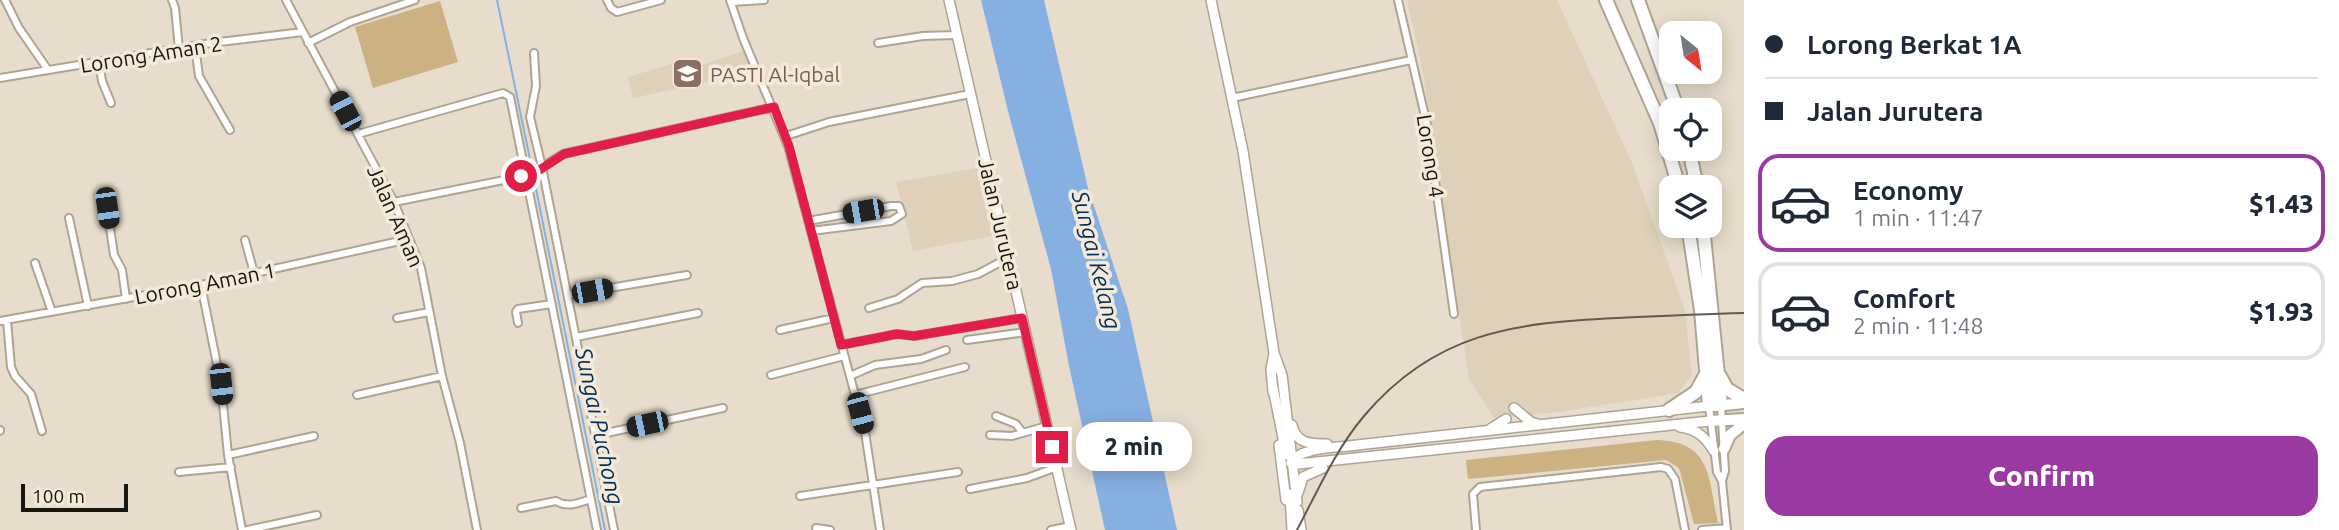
<!DOCTYPE html>
<meta charset="utf-8">
<style>
:root{--surface:#fff;--page:#f6f6f7;--text:#1f2937;--muted:#747a83;--line:#e0e1e3;--accent:#9939a1}
body{margin:0;font-family:Ubuntu,sans-serif;background:var(--page);color:var(--text);height:100vh;display:flex;flex-direction:column;font-size:26px;white-space:nowrap}
*{box-sizing:border-box;margin:0}
p{font-size:23px;color:var(--muted)}
.icon{flex:none;width:38px;height:38px;fill:none;stroke:currentColor;stroke-width:2;stroke-linecap:round;stroke-linejoin:round}
.map{position:relative;flex:1;overflow:hidden}
.sheet{display:flex;flex-direction:column;background:var(--surface);width:595px}
.sheet>*{flex:none}
.banner{display:grid;align-content:center;height:154px;padding:0 21px;background:var(--surface)}
.needle{width:46px;rotate:150deg}
.fabs{position:absolute;left:1659px;top:21px;display:grid;gap:14px}
.fabs a{display:grid;place-items:center;width:63px;height:63px;border-radius:14px;background:var(--surface);box-shadow:0 4px 18px #0003;font-size:35px}
.scale{position:absolute;left:21px;bottom:18px;width:107px;box-sizing:border-box;padding-left:7px;border:4px solid #18150f;border-top:0;font-size:19px;line-height:24px;white-space:nowrap;color:#18150f;-webkit-text-stroke:5px #f5ead9;paint-order:stroke}
.end{position:absolute;width:32px;height:32px;margin:-16px;border:9px solid #e11d48;background:#fff;box-shadow:0 0 0 4px #fff}
.from{border-radius:50%}
.bubble{position:absolute;height:49px;border-radius:21px;background:var(--surface);box-shadow:0 4px 18px #0003;font-size:23px;font-weight:800;line-height:49px;text-align:center}
.car{position:absolute;width:21px;height:42px;margin:-21px -10px;border-radius:9px;box-shadow:0 0 5px 2px #0007;background:linear-gradient(#222 24%,#8ab4d8 0 40%,#222 0 76%,#8ab4d8 0 86%,#222 0)}
.banner b{display:flex;align-items:center;gap:24px;height:66px;font-size:26px}
.banner b+b{border-top:2px solid var(--line)}
.banner i{width:18px;height:18px;background:var(--text)}
ul{padding:0;list-style:none}
li{display:flex;align-items:center;gap:21px;height:98px;margin:0 14px 10px;padding:0 7px;border:4px solid var(--line);border-radius:21px}
li div{flex:1}
li b{display:block;font-size:26px}
li em{font-style:normal;font-weight:800}
li.current{border-color:var(--accent)}
li>.icon{width:63px;height:63px;stroke-width:1.5}
.button{display:flex;gap:14px;margin-top:auto;padding:14px 21px}
.button a{flex:1;height:80px;border-radius:21px;background:var(--accent);color:#fff;font-size:28px;font-weight:800;line-height:80px;text-align:center}
main{display:flex;flex:1;min-height:0}
.map>svg:first-child{display:block}
</style>
<main>
<div class="map">
<svg width="1744" height="530" viewBox="0 0 1744 530">
<rect width="100%" height="100%" fill="#e8ddcc"/>
<!-- built -->
<path fill="#dfd1b9" d="M1407,0h150l75,163 53,147 7,65 -14,18 -119,19 -65,6 -25,-39 -47,-312z
M746,50l6,18 -30,11 -89,19 -5,-21 53,-16 4,10z
M982,167l16,68 -85,16 -17,-69z"/>
<!-- green -->
<path fill="#ccb183" d="M440,1l18,61 -85,26 -18,-61z
M1657,440c56,2 51,39 61,83l-24,1 -15,-56 -13,-8 -198,19 -2,-19z"/>
<!-- water -->
<path fill="#86b0e1" d="M981,0h63l44,188 40,121 49,221h-72l-36,-164 -18,-97 -42,-154z"/>
<g fill="none" stroke-linecap="round" stroke-linejoin="round">
<!-- stream -->
<path stroke="#86b0e1" stroke-width="2" d="M497,0l35,169
M533,174l72,356"/>
<defs>
<path id="street" d="M5,0l14,28 29,42
M172,0l3,8 4,41
M286,0l108,202 27,66 21,108 18,67 17,87
M607,0l4,8 6,4 44,-12
M730,0l13,38 45,108 77,286 15,98
M1398,0l29,125 27,189
M731,2l33,-2
M308,43l42,-21 65,-22
M878,43l45,-7 34,-1
M195,46l4,30 31,54
M534,53l2,33 -6,31 12,50 72,363
M99,62l3,19 9,22
M0,78l211,-35 92,-11
M1232,98l179,-38
M358,134l145,-41 7,4 87,433
M786,136l43,-14 141,-28
M394,202l135,-27 34,-21 211,-47
M107,208l7,47 8,15 4,29
M69,218l19,88
M808,221l83,-15h8l3,8 -11,7 -80,10
M245,240l9,33
M35,263l17,49
M201,285l20,99 7,71 14,75
M568,295l119,-20
M869,308l29,-9 24,-16 30,-2 26,-7 30,-16
M397,318l32,-6
M7,320l4,47 4,9 16,18 11,37
M0,321l201,-36 208,-46
M518,323l-2,-11 2,-3 34,-5
M780,330l54,-12
M576,337l122,-24
M967,340l59,-8
M841,345l56,-11 17,2 108,-18
M771,375l73,-19
M850,376l25,-11 46,-6 25,-9
M357,395l85,-19
M855,395l110,-28
M1721,405l4,66 -3,10 5,49
M1709,406l8,66 5,9
M996,416l20,8 7,9
M0,430v1
M597,435l126,-27
M990,435l22,1 35,-10
M228,455l86,-19
M179,472l52,-5
M970,489l57,-11 30,-11
M800,496l158,-24
M521,508l35,-7c12,7 22,2 35,-2
M816,528l14,2
M247,530l70,-15
M1051,530l20,-4
M1476,530l-3,-36 7,-7 181,-20 7,2 7,10 10,51
M1702,530l25,-2"/>
<path id="secondary" d="M949,0l122,530
M1211,0l32,151 31,202 8,22 15,127
M1273,388l13,65 12,11 412,-43
M1273,392l-2,-23 3,-15
M1514,408l17,14 7,2
M1292,425c4,19 19,19 35,19
M1680,427c17,2 25,10 34,24
M1490,429l16,-10
M1279,445l7,55
M1291,463c9,-17 48,-15 66,-18l352,-39
M1298,493l5,-16 20,-9
M1290,494l2,36
M1298,510l3,20"/>
<path id="primary" d="M1715,406l29,-3
M1710,421l34,-2
M1724,449l6,-14 14,-11"/>
<path id="highway" d="M1606,0l54,123 19,64
M1638,0l40,110
M1689,149l8,38
M1688,226l13,84 8,96
M1703,226l18,179
M1720,376l7,13 17,10
M1669,410l27,-18 10,-18"/>
</defs>
<!-- street casing -->
<use href="#street" stroke="#aea494" stroke-width="10"/>
<!-- secondary casing -->
<use href="#secondary" stroke="#aea494" stroke-width="12"/>
<!-- primary casing -->
<use href="#primary" stroke="#aea494" stroke-width="14"/>
<!-- highway casing -->
<use href="#highway" stroke="#aea494" stroke-width="16"/>
<!-- street -->
<use href="#street" stroke="#fff" stroke-width="6"/>
<!-- secondary -->
<use href="#secondary" stroke="#fff" stroke-width="9"/>
<!-- primary -->
<use href="#primary" stroke="#fff" stroke-width="10"/>
<!-- highway -->
<use href="#highway" stroke="#fff" stroke-width="12"/>
<!-- tram -->
<path stroke="#605a50" stroke-width="2" d="M1297,530c20,-38 39,-81 67,-114 71,-84 150,-93 253,-98 42,-2 85,-4 127,-5"/>
</g>
<g fill="none" stroke-linecap="round" stroke-linejoin="round">
<!-- route -->
<path stroke="#e11d48" stroke-width="9" d="M521,176l17,-5 26,-17 210,-47 15,39 52,199 56,-11 17,2 108,-18 30,129"/>
</g>
<!-- icons -->
<defs>
<symbol id="school-square" viewBox="-11 -11 22 22"><rect x="-9" y="-9" width="18" height="18" rx="4" fill="#8d6e63" stroke="#f5ead9"/><path d="M0-5L7-2L0 1L-7-2ZM-4 1L0 2.5L4 1V4Q0 6-4 4Z" fill="#fff"/></symbol>
</defs>
<g fill-rule="evenodd">
<use href="#school-square" x="670" y="56" width="35" height="35"/>
</g>
<g text-anchor="middle" dominant-baseline="central" stroke-width="7" stroke-linejoin="round" paint-order="stroke">
<!-- street labels -->
<g font-size="21" fill="#18150f" stroke="#f5ead9">
<text transform="translate(151 54) rotate(-9)">Lorong Aman 2</text>
<text transform="translate(1431 156) rotate(81)">Lorong 4</text>
<text transform="translate(396 216) rotate(66)">Jalan Aman</text>
<text transform="translate(1001 224) rotate(77)">Jalan Jurutera</text>
<text transform="translate(205 283) rotate(-11)">Lorong Aman 1</text>
</g>
<!-- education labels -->
<g font-size="21" fill="#785e54" stroke="#f5ead9" text-anchor="start">
<text x="710" y="74">PASTI Al-Iqbal</text>
</g>
<!-- water labels -->
<g font-size="23" font-style="italic" fill="#002e5a" stroke="#f5ead9">
<text transform="translate(1097 260) rotate(76)">Sungai Kelang</text>
<text transform="translate(600 426) rotate(78)">Sungai Puchong</text>
</g>
</g>
</svg>
<div class="fabs">
<a><svg class="needle" viewBox="-14 -14 28 28"><path d="M0-13l5 13h-10z" fill="#e53935"/><path d="M0 13l5-13h-10z" fill="#747a83"/></svg></a>
<a><svg class="icon" aria-label="locate" viewBox="0 0 24 24"><circle cx="12" cy="12" r="6"/><path d="M12 2v4M12 18v4M2 12h4M18 12h4"/></svg></a>
<a><svg class="icon" aria-label="layers" viewBox="0 0 24 24"><path d="M12 4l9 5-9 5-9-5zM3 14l9 5 9-5"/></svg></a>
</div>
<div class="scale">100 m</div>
<i class="end from" style="left:521px;top:176px"></i>
<i class="end" style="left:1052px;top:447px"></i>
<div class="bubble" style="left:1076px;top:422px;width:116px">2 min</div>
<i class="car" style="left:345px;top:111px;rotate:332deg"></i>
<i class="car" style="left:107px;top:208px;rotate:172deg"></i>
<i class="car" style="left:863px;top:211px;rotate:260deg"></i>
<i class="car" style="left:592px;top:291px;rotate:80deg"></i>
<i class="car" style="left:221px;top:384px;rotate:174deg"></i>
<i class="car" style="left:860px;top:413px;rotate:165deg"></i>
<i class="car" style="left:647px;top:424px;rotate:258deg"></i>
</div>
<section class="sheet">
<div class="banner">
<b><i class="from"></i>Lorong Berkat 1A</b>
<b><i></i>Jalan Jurutera</b>
</div>
<ul>
<li class="current"><svg class="icon" aria-label="car" viewBox="0 0 24 24"><path d="M5 17H2v-5l4-1 3-4h7l3 4 3 1v5h-3M9 17h6M6 11h13"/><circle cx="7" cy="17" r="2"/><circle cx="17" cy="17" r="2"/></svg><div><b>Economy</b><p>1 min · 11:47</p></div><em>$1.43</em></li>
<li><svg class="icon" aria-label="car" viewBox="0 0 24 24"><path d="M5 17H2v-5l4-1 3-4h7l3 4 3 1v5h-3M9 17h6M6 11h13"/><circle cx="7" cy="17" r="2"/><circle cx="17" cy="17" r="2"/></svg><div><b>Comfort</b><p>2 min · 11:48</p></div><em>$1.93</em></li>
</ul>
<div class="button"><a>Confirm</a></div>
</section>
</main>
